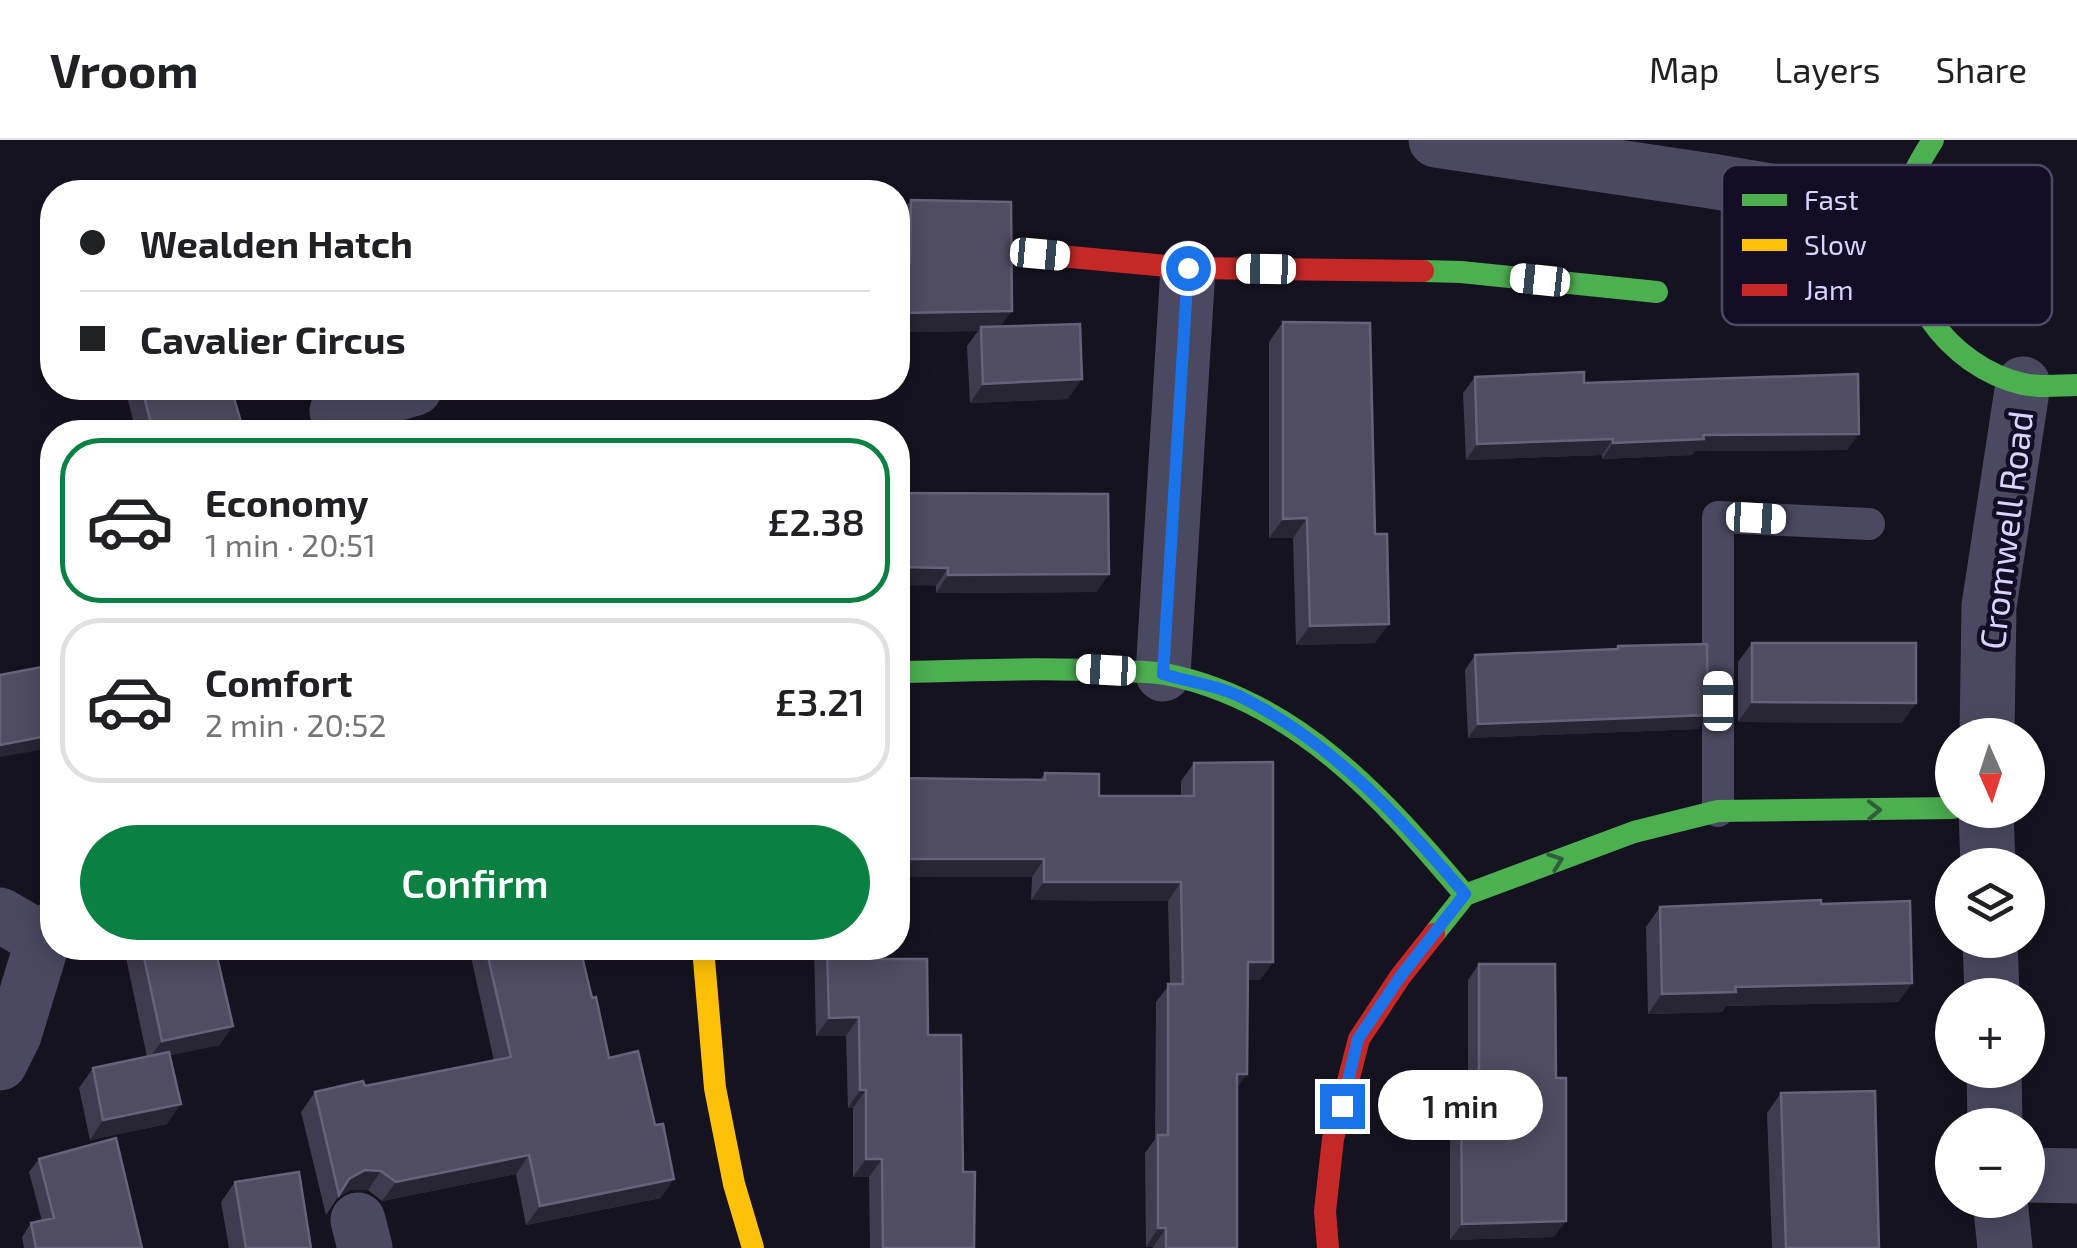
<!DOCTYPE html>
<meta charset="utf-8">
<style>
:root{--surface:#fff;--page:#f2f2f2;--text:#202124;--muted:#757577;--line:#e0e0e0;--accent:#0b8043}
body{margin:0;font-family:"Exo 2",sans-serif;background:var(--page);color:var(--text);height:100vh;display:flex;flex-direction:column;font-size:38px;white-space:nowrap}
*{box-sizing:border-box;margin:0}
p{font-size:32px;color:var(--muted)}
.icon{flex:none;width:55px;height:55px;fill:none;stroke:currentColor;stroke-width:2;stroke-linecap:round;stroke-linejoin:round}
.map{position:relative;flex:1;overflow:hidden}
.panel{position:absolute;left:40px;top:280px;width:870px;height:540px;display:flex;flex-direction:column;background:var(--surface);border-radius:40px;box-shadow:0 5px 25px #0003}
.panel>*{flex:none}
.guide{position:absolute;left:40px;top:40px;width:870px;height:220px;border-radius:40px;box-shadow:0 5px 25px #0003;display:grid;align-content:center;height:220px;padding:0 40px;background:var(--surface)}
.needle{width:65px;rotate:177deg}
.tools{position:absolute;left:1935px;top:578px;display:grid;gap:20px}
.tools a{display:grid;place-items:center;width:110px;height:110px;border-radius:50%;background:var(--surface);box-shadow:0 5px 25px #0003;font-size:50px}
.end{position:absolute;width:45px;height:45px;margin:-22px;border:12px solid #1a73e8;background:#fff;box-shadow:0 0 0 5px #fff}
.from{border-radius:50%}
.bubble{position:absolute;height:70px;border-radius:35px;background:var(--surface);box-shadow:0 5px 25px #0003;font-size:32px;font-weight:600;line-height:70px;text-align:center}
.car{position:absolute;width:30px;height:60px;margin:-30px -15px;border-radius:12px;box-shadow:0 0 8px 2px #0007;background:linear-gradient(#fff 24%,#345 0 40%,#fff 0 76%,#345 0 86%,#fff 0)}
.guide b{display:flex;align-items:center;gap:35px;height:95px;font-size:38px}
.guide b+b{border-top:2px solid var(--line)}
.guide i{width:25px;height:25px;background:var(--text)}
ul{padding:18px 0 0;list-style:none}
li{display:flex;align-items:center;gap:30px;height:165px;margin:0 20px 15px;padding:0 20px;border:5px solid var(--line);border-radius:40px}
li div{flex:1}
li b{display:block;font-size:38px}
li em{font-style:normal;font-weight:600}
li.active{border-color:var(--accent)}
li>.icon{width:90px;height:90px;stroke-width:1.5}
.button{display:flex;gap:20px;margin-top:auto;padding:20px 40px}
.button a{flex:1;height:115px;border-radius:60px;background:var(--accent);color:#fff;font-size:40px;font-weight:600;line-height:115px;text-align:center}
header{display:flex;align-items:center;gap:60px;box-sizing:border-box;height:140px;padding:0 50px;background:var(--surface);border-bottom:2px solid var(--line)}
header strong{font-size:48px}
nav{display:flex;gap:55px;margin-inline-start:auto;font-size:35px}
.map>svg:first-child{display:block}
</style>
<header>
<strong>Vroom</strong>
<nav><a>Map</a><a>Layers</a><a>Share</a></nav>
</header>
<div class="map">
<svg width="2077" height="1108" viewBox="0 0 2077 1108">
<rect width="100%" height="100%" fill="#161320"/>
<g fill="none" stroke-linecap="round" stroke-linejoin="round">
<!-- lane -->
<path stroke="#4a4961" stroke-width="32" d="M1718,671v-294l151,7"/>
<!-- street -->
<path stroke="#4a4961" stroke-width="55" d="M1436,0l275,41 190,32
M337,271l78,-23
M1163,534l25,-406
M1987,595l2,-129 34,-222
M1986,670l2,55
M0,775l43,25
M1990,800l2,55
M0,923l14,-28 29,-95 9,-11
M1994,930l1,55
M2028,1035l49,1
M2000,1060l5,48
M358,1080l7,28"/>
<!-- fast -->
<path stroke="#4caf50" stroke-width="22" d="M1933,0c-14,22 -27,44 -30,70 -11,78 44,156 120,174 17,4 37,1 54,1
M1423,131l38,1 196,20
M898,532c71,-1 143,-5 213,-1 18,1 37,0 54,3 131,26 218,124 300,221
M1434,794l31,-39 169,-63 84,-21 234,-3"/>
<!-- slow -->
<path stroke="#ffc107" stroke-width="22" d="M703,808l12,140 19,96 19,64"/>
<!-- jam -->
<path stroke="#c62828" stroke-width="22" d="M1039,114l149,14 235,3
M1328,1108l-3,-37 8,-72 26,-100 41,-62 34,-43"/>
</g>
<!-- wall -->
<path fill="#403c4f" d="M911,60l90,126 67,73 -98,4 -3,-57 11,-15 -80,1v-113z
M1283,182l92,321 -79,2 -3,-107h-24v-196z
M1475,237l109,6 263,67 -152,1 -3,4 -90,4v-4l-136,5 -3,-67z
M125,248h106l13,44h-108z
M898,353l211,81 -13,18 -160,1v-7z
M1752,503l150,80 -164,-1v-60z
M1618,506l90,69 -10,14 -230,9 -3,-68 10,-15 140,-6z
M1194,623l79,199 -13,18h-12l-1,94 -10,13v161h-84v-1h-7l-1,-94 10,-14 1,-137 14,-18 -2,-83 -137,-1 1,-23h-134l142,-97 5,-7 54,23h82v-15z
M1821,764l91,79 -14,19 -172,4 -4,6 -74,2 -2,-87 14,-20z
M124,808h91l5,97 -50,10 -3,69 -77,16 -11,-52 14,-20 54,-11z
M469,808h111l12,50 17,60 52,140 -135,27 -10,-51 -134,27 -14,-11h-17l-13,7 -12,18 -25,-103 14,-20 50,-6 129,-25z
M814,808h65v11l49,76 35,137 11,76h-104l-1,-71h-16v-69h-5l-2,-72h-30z
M1479,824l75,273 -104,3v-145l11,-16h7v-99z
M1781,953l98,155h-107l-5,-135z
M39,1019l103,89h-118l-2,-11 9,-14 11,-2 -13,-49z
M235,1042l76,66h-82l-8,-46z"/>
<!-- shaded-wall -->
<path fill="#282534" d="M1012,171l-14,19 -17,-3 -3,4 -80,1v-14l3,-5z
M1082,239l-14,20 -98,4 13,-19z
M1859,294l-12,16 -152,1 -3,4 -90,4 11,-16 90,-8z
M1613,299l-11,16 -136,5 11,-16z
M1307,378l-14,20h-24l14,-19z
M898,427l50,1 -12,18 -38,-1z
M1109,434l-13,18 -160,1 12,-18z
M1389,484l-14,19 -79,2 14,-19z
M1752,562l164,1 -14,20 -164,-1z
M1708,575l-10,14 -230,9 10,-14z
M52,595v13l-52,9v-12z
M898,719h146l-12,18h-134z
M1044,742h137l-13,19 -137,-1z
M1248,822h25l-13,18h-25z
M1912,843l-14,19 -172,4 -4,6 -74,2 14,-20 73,-7z
M859,877l-13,19h-30l13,-18z
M233,886l-13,19 -72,15 14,-19z
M1237,934h10l-13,18z
M860,950h6l-13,18h-5z
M181,964l-14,20 -77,16 13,-20z
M529,1015l-13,19 -134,27 14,-19z
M866,1019h16l-13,18h-16z
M365,1030l16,1 -13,19h-17l-13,7 11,-18z
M674,1039l-13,19 -135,27 14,-19z
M1566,1081l-12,16 -104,3 12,-16z
M1158,1088h8l-13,19h-7z"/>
<!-- building -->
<path fill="#504d62" stroke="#66627b" stroke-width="2.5" d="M911,60l100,2 1,109 -111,2 -1,-50h10z
M1283,182l87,1 5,211h12l2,90 -79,2 -3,-108 -24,1z
M1080,184l2,55 -99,5 -2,-57z
M1584,232v11l274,-9 1,60 -156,1 1,4 -91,4v-4l-136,5 -2,-67z
M142,248h89l13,44h-91z
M898,353l210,1 1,80 -161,1v-7l-50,-1z
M1752,503h164v60l-164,-1z
M1707,504l1,71 -230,9 -3,-69 143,-6v-3z
M52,525v70l-52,10v-70z
M1273,622v200h-25l-1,112h-10v174h-71v-20h-8v-93h10v-151h15l-2,-102h-137v-23h-146v-81l147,2v-7l54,1v22h95v-33z
M1821,760v4l89,-3 2,82 -177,4 1,5 -74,2 -2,-87z
M142,808h73l18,78 -71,15z
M486,808h94l12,50 4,-1 13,61 29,-7 17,74 8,-1 11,55 -134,27 -11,-51 -133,27 -15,-11 -16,-1 -16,9 -10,16 -24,-103 48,-11 2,5 146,-29z
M827,808h52v11h48l1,76h33l2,137h12l-1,76h-91l-1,-89h-16v-69h-6l-1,-73 -30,1z
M1479,824h76l1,114h10v143l-104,3 -1,-145h18z
M169,912l12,52 -78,16 -10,-52z
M1875,951l4,157h-93l-5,-155z
M116,998l26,110h-106l-5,-25 23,-5 -15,-59z
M299,1032l12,76h-65l-11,-66z"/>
<!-- one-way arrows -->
<defs><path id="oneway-chevron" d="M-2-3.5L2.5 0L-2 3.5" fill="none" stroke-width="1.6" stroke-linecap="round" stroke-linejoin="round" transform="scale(2.5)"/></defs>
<g stroke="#305e3a">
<use href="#oneway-chevron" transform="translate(1874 670) rotate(-1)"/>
<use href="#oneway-chevron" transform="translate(1556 721) rotate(-20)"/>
</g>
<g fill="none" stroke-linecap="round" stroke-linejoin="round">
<!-- route -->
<path stroke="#1a73e8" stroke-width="12" d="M1188,128l-25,406c26,8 58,12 82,25 90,46 156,120 220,195l-65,83 -42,62 -16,67"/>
</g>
<g text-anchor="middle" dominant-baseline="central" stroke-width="9" stroke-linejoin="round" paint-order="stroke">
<!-- street labels -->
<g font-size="35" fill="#d9d3ff" stroke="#130e25">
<text transform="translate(2005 390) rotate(-83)">Cromwell Road</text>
</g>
</g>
<!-- legend -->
<rect x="1722" y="25" width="330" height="160" rx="15" fill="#130e25" stroke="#4e4966" stroke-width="2.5"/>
<rect x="1742" y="54" width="45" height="12" fill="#4caf50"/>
<rect x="1742" y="99" width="45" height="12" fill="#ffc107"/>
<rect x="1742" y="144" width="45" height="12" fill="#c62828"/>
<g font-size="28" fill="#d9d3ff">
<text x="1804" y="70">Fast</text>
<text x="1804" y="115">Slow</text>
<text x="1804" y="160">Jam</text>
</g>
</svg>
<div class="tools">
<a><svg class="needle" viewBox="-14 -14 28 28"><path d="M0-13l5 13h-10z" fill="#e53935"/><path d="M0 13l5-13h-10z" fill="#757577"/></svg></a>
<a><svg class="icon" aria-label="layers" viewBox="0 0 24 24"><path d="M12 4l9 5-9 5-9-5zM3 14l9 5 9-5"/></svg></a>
<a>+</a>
<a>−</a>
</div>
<i class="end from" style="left:1188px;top:128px"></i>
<i class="end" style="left:1342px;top:966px"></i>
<div class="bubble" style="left:1378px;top:930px;width:165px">1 min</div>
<i class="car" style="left:1040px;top:114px;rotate:95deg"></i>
<i class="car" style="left:1266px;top:129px;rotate:271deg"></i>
<i class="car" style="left:1540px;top:140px;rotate:276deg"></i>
<i class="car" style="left:1756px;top:378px;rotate:93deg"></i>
<i class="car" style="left:1106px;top:530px;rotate:273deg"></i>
<i class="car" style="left:1718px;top:561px;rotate:0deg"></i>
<div class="guide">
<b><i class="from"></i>Wealden Hatch</b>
<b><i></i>Cavalier Circus</b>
</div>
<section class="panel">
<ul>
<li class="active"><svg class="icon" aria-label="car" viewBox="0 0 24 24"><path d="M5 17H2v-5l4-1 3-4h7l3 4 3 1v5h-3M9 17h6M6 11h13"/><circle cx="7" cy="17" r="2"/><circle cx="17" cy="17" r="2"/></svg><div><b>Economy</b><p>1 min · 20:51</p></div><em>£2.38</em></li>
<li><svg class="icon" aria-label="car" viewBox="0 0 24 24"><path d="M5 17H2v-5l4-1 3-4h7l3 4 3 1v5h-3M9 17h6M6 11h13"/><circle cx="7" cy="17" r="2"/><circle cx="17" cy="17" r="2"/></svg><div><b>Comfort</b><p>2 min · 20:52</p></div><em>£3.21</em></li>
</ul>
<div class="button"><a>Confirm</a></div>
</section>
</div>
